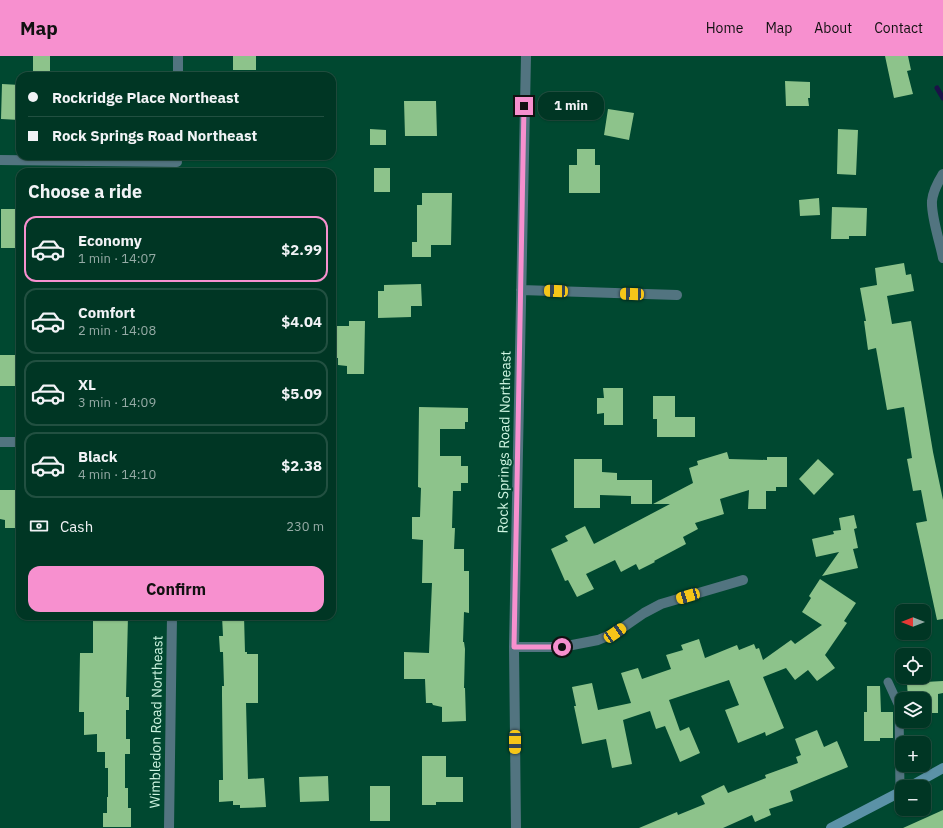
<!DOCTYPE html>
<meta charset="utf-8">
<style>
:root{--surface:#003624;--page:#0a3e2c;--text:#f1f3f6;--muted:#95aba6;--line:#225041;--accent:#f790cf}
body{margin:0;font-family:"IBM Plex Sans",sans-serif;background:var(--page);color:var(--text);height:100vh;display:flex;flex-direction:column;font-size:15px;white-space:nowrap}
*{box-sizing:border-box;margin:0}
p{font-size:13px;color:var(--muted)}
.icon{flex:none;width:22px;height:22px;fill:none;stroke:currentColor;stroke-width:2;stroke-linecap:round;stroke-linejoin:round}
.map{position:relative;flex:1;overflow:hidden}
.panel{position:absolute;left:16px;top:112px;width:320px;height:452px;display:flex;flex-direction:column;background:var(--surface);border-radius:12px;box-shadow:0 1px 3px #0004,0 0 0 1px var(--line)}
.panel>*{flex:none}
.top-card{position:absolute;left:16px;top:16px;width:320px;height:88px;border-radius:12px;box-shadow:0 1px 3px #0004,0 0 0 1px var(--line);display:grid;align-content:center;height:88px;padding:0 12px;background:var(--surface)}
.needle{width:26px;rotate:270deg}
.buttons{position:absolute;left:895px;top:548px;display:grid;gap:8px}
.buttons a{display:grid;place-items:center;width:36px;height:36px;border-radius:8px;background:var(--surface);box-shadow:0 1px 3px #0004,0 0 0 1px var(--line);font-size:20px}
.end{position:absolute;width:18px;height:18px;margin:-9px;border:5px solid #f790cf;background:#111;box-shadow:0 0 0 2px #111}
.from{border-radius:50%}
.bubble{position:absolute;height:28px;border-radius:12px;background:var(--surface);box-shadow:0 1px 3px #0004,0 0 0 1px var(--line);font-size:13px;font-weight:700;line-height:28px;text-align:center}
.car{position:absolute;width:12px;height:24px;margin:-12px -6px;border-radius:5px;box-shadow:0 0 3px 1px #0007;background:linear-gradient(#f5c518 24%,#345 0 40%,#f5c518 0 76%,#345 0 86%,#f5c518 0)}
.top-card b{display:flex;align-items:center;gap:14px;height:38px;font-size:15px}
.top-card b+b{border-top:1px solid var(--line)}
.top-card i{width:10px;height:10px;background:var(--text)}
ul{padding:0;list-style:none}
li{display:flex;align-items:center;gap:12px;height:66px;margin:0 8px 6px;padding:0 4px;border:2px solid var(--line);border-radius:12px}
li div{flex:1}
li b{display:block;font-size:15px}
li em{font-style:normal;font-weight:700}
li.current{border-color:var(--accent)}
li>.icon{width:36px;height:36px;stroke-width:1.5}
h2{padding:0 12px;font-size:18px;line-height:48px}
.pay{display:flex;align-items:center;gap:10px;height:44px;padding:0 12px;font-size:15px}
.pay p{margin-inline-start:auto}
.action{display:flex;gap:8px;margin-top:auto;padding:8px 12px}
.action a{flex:1;height:46px;border-radius:12px;background:var(--accent);color:#111;font-size:16px;font-weight:700;line-height:46px;text-align:center}
header{display:flex;align-items:center;gap:24px;box-sizing:border-box;height:56px;padding:0 20px;background:var(--accent);color:#111}
header strong{font-size:19px}
nav{display:flex;gap:22px;margin-inline-start:auto;font-size:14px}
.map>svg:first-child{display:block}
</style>
<header>
<strong>Map</strong>
<nav><a>Home</a><a>Map</a><a>About</a><a>Contact</a></nav>
</header>
<div class="map">
<svg width="943" height="772" viewBox="0 0 943 772">
<rect width="100%" height="100%" fill="#004830"/>
<g fill="none" stroke-linecap="round" stroke-linejoin="round">
<!-- stream -->
<path stroke="#1b1248" stroke-width="5" d="M937,32l6,10"/>
</g>
<!-- building -->
<path fill="#8dc38b" d="M33,0h17v18l-17,-1z
M233,0h23v14h-23z
M885,0h23l3,14 -4,1 6,23 -19,4z
M785,25l25,1v16h-2l1,8h-23z
M2,28l18,1v35l-19,-1z
M404,45h32l1,35h-32z
M608,53l26,4 -5,27 -25,-5z
M370,73l16,1v15h-16z
M838,73l20,1 -2,45 -19,-1z
M577,93h18v16h5v28h-31v-28h8z
M374,112h16v24h-16z
M422,137h30l-1,52h-20v12h-19v-15h5v-37h5z
M819,142l1,17 -20,1 -1,-16z
M832,151l35,1 -1,28h-17v3h-18z
M1,153h19v39h-19z
M904,207l2,12 5,-1 3,17 -27,5 5,28 19,-3 22,131 10,48v119l-6,1 -21,-97 11,-2 -6,-31 -8,1 -6,-32 5,-1 -8,-51 -17,3 -11,-62 -8,2 -4,-29h2l-6,-33 17,-3 -2,-17z
M421,228l1,22h-11v11l-33,1v-27h6v-6z
M349,265h16l-1,53h-17v-8l-9,-1v-7h-6v-32h17z
M0,299h20v31h-20z
M603,332h20v37h-19v-12l-7,1v-16h7z
M653,340h22v21h20v20h-38v-18h-4z
M419,351l49,1v14h-3v7h-25v27h21v10h7v17h-7v8h-8l-1,37h3l-1,21h10v22h5v42l-5,-1 -1,30h1l1,7 -1,39h1l1,33 -24,1v-15l-9,-2 -1,-2h-6l-1,-24h-21v-27l25,1 3,-70h-10l1,-43 -11,-1v-22h8l1,-29 -3,-1z
M727,396l2,7 38,1v-3h20v30h-11v4h-10v18h-18l1,-19 -29,9 4,15 -29,9 3,6 -15,8 3,7 -32,17 1,1 -16,8 -3,-6 -15,8 -6,-12 -29,14 8,15 -17,8 -9,-17 -3,1 -14,-32 17,-8 -3,-5 20,-10 9,18 76,-40h-17l40,-21 -4,-15 9,-3 -1,-4z
M574,403h28v13l15,1v7h35v24h-21v-8l-31,-1v13h-26z
M818,403l16,15 -20,21 -15,-16z
M0,434h20v29h-2v9h-13v-8l-5,-1z
M854,459l3,13 -3,1 4,19 -5,1 5,19 -36,8 17,-24 -23,5 -4,-18 22,-5 -1,-3 8,-1 -2,-12z
M820,523l36,24 -12,18 3,2 -22,32 10,13 -18,13 -9,-11 -13,10 -9,-12 -23,9 21,51 -18,8 -1,-4 -27,11 -13,-33 14,-5 -10,-25 -60,20 11,31 9,-4 11,26 -20,9 -15,-36 -9,3 -6,-18 -27,9 9,44 -20,4 -6,-29 -24,5 -8,-38h2l-4,-19 20,-4 6,27 33,-7 -10,-30 17,-5 4,11 29,-10 -5,-14 17,-5 -2,-5 18,-6 6,19 32,-13 2,5 15,-6 2,5 3,-1 4,12 28,-20 4,4 27,-19 -20,-13 9,-14 -2,-2z
M93,560h35l-2,81h3v13h-3v29h4v15h-5v34h3v20h3v19h-28v-14h4v-16h1v-29h-3v-16h-8v-18l-13,1v-23h-5l1,-59h13z
M222,560h22l1,36h2v2h11v49h-12l2,76 16,-1 2,29 -26,1v-3h-7v-4l-14,1v-22h4l-1,-84v-10h2l-1,-34h-3l-1,-16h4z
M943,625v12l-5,1v19h-14v-14h-16l-1,-16z
M867,630h13l1,26h12v26h-13v3h-16v-29h3z
M817,674l7,17 13,-6 11,26 -58,24 3,10 -24,8 2,6 -16,7 -3,-7 -29,13h-84l38,-16 1,3 27,-11 -4,-8 23,-11 4,8 38,-15 -1,-3 33,-12 -2,-6 5,-2 -6,-16z
M422,700h24v21h17v25h-27v3h-14z
M328,720l1,25 -29,1 -1,-25z
M370,730h20v35h-20z
M943,754v18h-40z"/>
<g fill="none" stroke-linecap="round" stroke-linejoin="round">
<!-- service -->
<path stroke="#527480" stroke-width="9" d="M888,626l11,24 1,86"/>
<!-- minor -->
<path stroke="#527480" stroke-width="10" d="M178,20v-20
M0,104l177,2
M943,118c-5,8 -10,17 -11,27 -1,16 8,41 11,57
M521,234l156,5
M0,386h20
M514,591h48l36,-7 17,-7 29,-20 17,-9 82,-24
M169,772l3,-212
M516,772l-2,-181 12,-591"/>
<!-- secondary -->
<path stroke="#5b92a7" stroke-width="10" d="M909,731l34,-19
M831,772l71,-37"/>
</g>
<g fill="none" stroke-linecap="round" stroke-linejoin="round">
<!-- route -->
<path stroke="#f790cf" stroke-width="5" d="M524,50l-10,541h48"/>
</g>
<g text-anchor="middle" dominant-baseline="central" stroke-width="4" stroke-linejoin="round" paint-order="stroke">
<!-- street labels -->
<g font-size="14" fill="#cef5e1" stroke="#004830">
<text transform="translate(504 386) rotate(-89)">Rock Springs Road Northeast</text>
<text transform="translate(156 666) rotate(-89)">Wimbledon Road Northeast</text>
</g>
</g>
</svg>
<div class="buttons">
<a><svg class="needle" viewBox="-14 -14 28 28"><path d="M0-13l5 13h-10z" fill="#e53935"/><path d="M0 13l5-13h-10z" fill="#95aba6"/></svg></a>
<a><svg class="icon" aria-label="locate" viewBox="0 0 24 24"><circle cx="12" cy="12" r="6"/><path d="M12 2v4M12 18v4M2 12h4M18 12h4"/></svg></a>
<a><svg class="icon" aria-label="layers" viewBox="0 0 24 24"><path d="M12 4l9 5-9 5-9-5zM3 14l9 5 9-5"/></svg></a>
<a>+</a>
<a>−</a>
</div>
<i class="end from" style="left:562px;top:591px"></i>
<i class="end" style="left:524px;top:50px"></i>
<div class="bubble" style="left:538px;top:36px;width:66px">1 min</div>
<i class="car" style="left:556px;top:235px;rotate:272deg"></i>
<i class="car" style="left:632px;top:238px;rotate:272deg"></i>
<i class="car" style="left:688px;top:540px;rotate:254deg"></i>
<i class="car" style="left:615px;top:577px;rotate:56deg"></i>
<i class="car" style="left:515px;top:686px;rotate:180deg"></i>
<div class="top-card">
<b><i class="from"></i>Rockridge Place Northeast</b>
<b><i></i>Rock Springs Road Northeast</b>
</div>
<section class="panel">
<h2>Choose a ride</h2>
<ul>
<li class="current"><svg class="icon" aria-label="car" viewBox="0 0 24 24"><path d="M5 17H2v-5l4-1 3-4h7l3 4 3 1v5h-3M9 17h6M6 11h13"/><circle cx="7" cy="17" r="2"/><circle cx="17" cy="17" r="2"/></svg><div><b>Economy</b><p>1 min · 14:07</p></div><em>$2.99</em></li>
<li><svg class="icon" aria-label="car" viewBox="0 0 24 24"><path d="M5 17H2v-5l4-1 3-4h7l3 4 3 1v5h-3M9 17h6M6 11h13"/><circle cx="7" cy="17" r="2"/><circle cx="17" cy="17" r="2"/></svg><div><b>Comfort</b><p>2 min · 14:08</p></div><em>$4.04</em></li>
<li><svg class="icon" aria-label="car" viewBox="0 0 24 24"><path d="M5 17H2v-5l4-1 3-4h7l3 4 3 1v5h-3M9 17h6M6 11h13"/><circle cx="7" cy="17" r="2"/><circle cx="17" cy="17" r="2"/></svg><div><b>XL</b><p>3 min · 14:09</p></div><em>$5.09</em></li>
<li><svg class="icon" aria-label="car" viewBox="0 0 24 24"><path d="M5 17H2v-5l4-1 3-4h7l3 4 3 1v5h-3M9 17h6M6 11h13"/><circle cx="7" cy="17" r="2"/><circle cx="17" cy="17" r="2"/></svg><div><b>Black</b><p>4 min · 14:10</p></div><em>$2.38</em></li>
</ul>
<div class="pay"><svg class="icon" aria-label="cash" viewBox="0 0 24 24"><path d="M3 7h18v10H3z"/><circle cx="12" cy="12" r="2"/></svg>Cash<p>230 m</p></div>
<div class="action"><a>Confirm</a></div>
</section>
</div>
